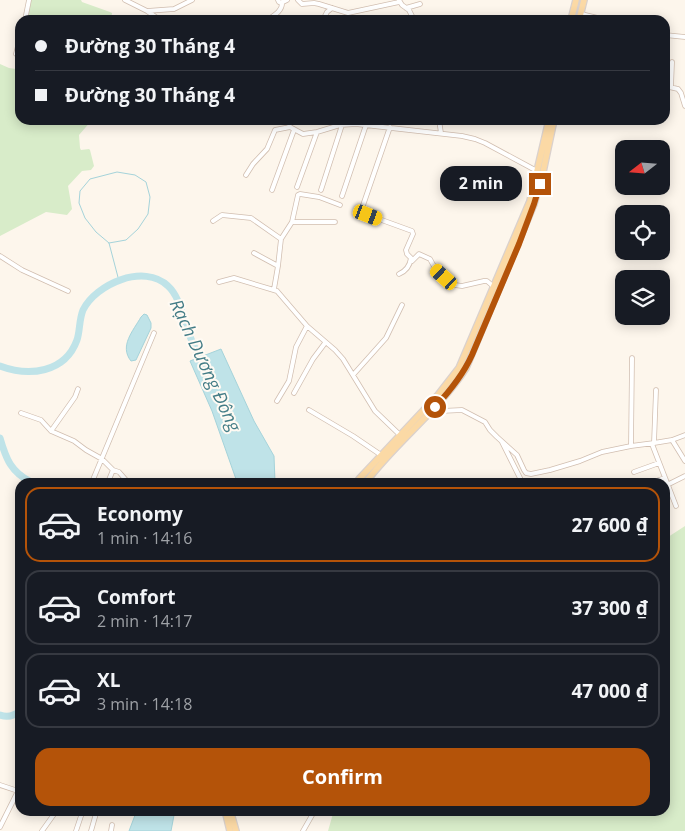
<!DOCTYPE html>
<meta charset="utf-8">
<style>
:root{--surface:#171b24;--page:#242831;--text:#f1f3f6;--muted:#9ea1a6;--line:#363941;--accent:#b45309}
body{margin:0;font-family:"Open Sans",sans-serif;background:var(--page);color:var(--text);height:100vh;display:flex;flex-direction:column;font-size:19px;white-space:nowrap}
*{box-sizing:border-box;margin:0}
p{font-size:16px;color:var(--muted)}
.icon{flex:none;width:28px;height:28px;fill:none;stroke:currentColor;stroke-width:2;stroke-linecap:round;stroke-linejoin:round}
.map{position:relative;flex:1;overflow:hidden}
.panel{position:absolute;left:15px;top:478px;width:655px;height:338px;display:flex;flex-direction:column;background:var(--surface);border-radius:15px;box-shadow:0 2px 12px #0003}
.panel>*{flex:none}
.banner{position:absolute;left:15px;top:15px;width:655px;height:110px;border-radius:15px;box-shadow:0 2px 12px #0003;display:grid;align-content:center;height:110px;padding:0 20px;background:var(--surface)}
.needle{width:32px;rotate:253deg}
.buttons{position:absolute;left:615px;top:140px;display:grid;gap:10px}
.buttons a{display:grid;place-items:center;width:55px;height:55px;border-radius:10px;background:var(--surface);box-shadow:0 2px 12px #0003;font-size:25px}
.end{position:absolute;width:22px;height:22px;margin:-11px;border:6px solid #b45309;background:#fff;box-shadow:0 0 0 2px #fff}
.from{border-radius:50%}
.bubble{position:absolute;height:35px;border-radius:15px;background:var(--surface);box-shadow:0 2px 12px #0003;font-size:16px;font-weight:700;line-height:35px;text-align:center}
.car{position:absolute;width:15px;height:30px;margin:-15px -8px;border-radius:6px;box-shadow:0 0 4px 1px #0007;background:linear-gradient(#f5c518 24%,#345 0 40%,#f5c518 0 76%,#345 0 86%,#f5c518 0)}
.banner b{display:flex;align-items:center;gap:18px;height:48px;font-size:19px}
.banner b+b{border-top:1px solid var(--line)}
.banner i{width:12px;height:12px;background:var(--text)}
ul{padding:9px 0 0;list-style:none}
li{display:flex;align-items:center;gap:15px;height:75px;margin:0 10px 8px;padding:0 10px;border:2px solid var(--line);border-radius:15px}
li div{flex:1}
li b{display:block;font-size:19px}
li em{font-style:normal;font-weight:700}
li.current{border-color:var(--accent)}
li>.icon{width:45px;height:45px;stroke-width:1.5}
.primary-button{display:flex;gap:10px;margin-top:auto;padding:10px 20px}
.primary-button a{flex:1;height:58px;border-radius:15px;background:var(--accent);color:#fff;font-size:20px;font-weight:700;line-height:58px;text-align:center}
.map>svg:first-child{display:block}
</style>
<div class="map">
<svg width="685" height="831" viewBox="0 0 685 831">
<rect width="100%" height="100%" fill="#fdf6ec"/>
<!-- green -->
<path fill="#d8ecc9" d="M30,0h51l1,2 28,10 2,1 -1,7h-85z
M0,64l9,4 7,1 4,7v44h72l-13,15 1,13 1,2 8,-1 1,1 4,16 -3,4 -9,1 -14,15 4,23 -5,6 -21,-3 -46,24z
M685,526v305h-357l6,-21h331v-271z"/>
<!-- water -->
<path fill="#bfe3e8" stroke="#a5d3da" d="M144,314l3,1 4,8v5l-15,32 -5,1c-12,-15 2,-30 10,-44z
M221,349l33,72 20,35 1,26h-38l-25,-71 -22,-50z
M137,810h38l-4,21h-42z"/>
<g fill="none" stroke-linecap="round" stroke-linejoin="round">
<!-- stream -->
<path stroke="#a5d3da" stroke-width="1" d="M109,243l17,-3 12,-11 10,-15 2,-17 -4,-15 -11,-7 -18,-3 -27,7 -10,12 -1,12 6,15 11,14 13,11 10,38"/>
<!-- river -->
<path stroke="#bfe3e8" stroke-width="7" d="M0,366c29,11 65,7 77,-26 3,-9 2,-20 6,-30 13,-26 61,-47 85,-24 12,11 14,30 20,45 4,12 10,23 16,35
M0,438c6,21 11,34 31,44
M0,715c8,3 14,1 20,-4"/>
<defs>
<path id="minor" d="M125,0l22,11 13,9
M278,0l1,2 2,1 6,-3
M298,0l4,4 12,-1 5,1 29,9 51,-11
M399,0l3,5 7,5 5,10
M406,8l14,-4
M147,11l27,-2 18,-9
M581,14l25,6
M25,20l4,-20
M267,20c6,-4 16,-9 15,-18
M323,20l4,-8 5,-4
M665,35l20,2
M16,54l4,-16
M665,86l13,3 3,4 4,13
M671,87l1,-25
M288,120l2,7
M439,120l2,13
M570,120h12
M390,127l-30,87 2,3 6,-2 44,16 1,3 -7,16 1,4 4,4c-1,7 -5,13 -12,16
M246,175l7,-11 14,-15 8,-19 15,-3 13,7 14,-2 23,-7 16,-1 106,12 13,3 10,4 52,28
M297,187l20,-55
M272,190l22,-60
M321,190l21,-65
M342,196l24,-71
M213,221l9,-6 29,3 30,21
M292,222h43
M254,253l24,13
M0,256l22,14 46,21
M412,261l7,-7 11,5 6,11 8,7 11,8 7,1 22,-5h3l7,6
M219,282l15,-4 43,13 30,35 28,24 8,9 32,52 25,24
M274,289l4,-23 3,-27 11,-17 6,-27 2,-1 19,3 21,8
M353,375l33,-37 16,-33
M294,393l19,-34 12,-16
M277,401l12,-20 7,-34 11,-21
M435,407l6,4 21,-1 23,12 5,8 7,7 20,18 7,15 2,3 5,1 19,-4 30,-9 22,-9 29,-6 23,-3 18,-3 13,-5
M309,410l44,26 28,19
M21,413l20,7 10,11 23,10 12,9 16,9 11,11 6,2 7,8v2
M51,431l24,-34 3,-8
M672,440l13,21
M502,442l20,40
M654,443l2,-53
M652,444l24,62
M631,446l1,-88
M634,472l25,-9
M92,482l62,-149
M108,482l5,-12
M653,482l12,-4
M667,485l18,-9
M0,785l18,6
M0,827l20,-40
M42,831l15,-21
M76,831l7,-21
M91,831l6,-21
M111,831l1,-6
M303,831l12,-21"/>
<path id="primary" d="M571,20l5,-20
M579,20l5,-20
M357,482l3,-4 78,-83 21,-27 71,-167 19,-81
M366,482c30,-40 72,-71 100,-114l68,-164 9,-32 11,-52
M225,810l5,21
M230,810l6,21"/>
</defs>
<!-- minor casing -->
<use href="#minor" stroke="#d1beb0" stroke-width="5.5"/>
<!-- primary casing -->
<use href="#primary" stroke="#dad1cd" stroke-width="8"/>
<!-- minor -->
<use href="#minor" stroke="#fff" stroke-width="4"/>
<!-- primary -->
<use href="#primary" stroke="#fbd9a5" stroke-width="5.5"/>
</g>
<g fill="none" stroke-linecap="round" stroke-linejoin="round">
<!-- route -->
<path stroke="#b45309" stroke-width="6" d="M435,407c15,-16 28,-32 37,-52l47,-111 15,-40 6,-20"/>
</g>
<g text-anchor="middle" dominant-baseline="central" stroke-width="4" stroke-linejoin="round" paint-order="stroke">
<!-- water labels -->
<g font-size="18" font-style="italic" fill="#437c86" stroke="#fffaf3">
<text transform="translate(206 365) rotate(65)">Rạch Dương Đông</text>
</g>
</g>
</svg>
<div class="buttons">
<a><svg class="needle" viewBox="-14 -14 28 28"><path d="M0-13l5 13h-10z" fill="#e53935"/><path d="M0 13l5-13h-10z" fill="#9ea1a6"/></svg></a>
<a><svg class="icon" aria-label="locate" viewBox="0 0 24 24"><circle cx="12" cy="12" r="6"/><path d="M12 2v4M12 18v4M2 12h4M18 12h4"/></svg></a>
<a><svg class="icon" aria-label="layers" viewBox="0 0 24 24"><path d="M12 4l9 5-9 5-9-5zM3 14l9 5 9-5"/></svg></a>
</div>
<i class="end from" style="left:435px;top:407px"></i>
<i class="end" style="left:540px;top:184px"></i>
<div class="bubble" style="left:440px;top:166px;width:82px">2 min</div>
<i class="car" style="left:368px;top:215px;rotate:111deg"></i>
<i class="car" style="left:444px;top:277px;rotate:312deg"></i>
<div class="banner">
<b><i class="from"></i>Đường 30 Tháng 4</b>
<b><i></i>Đường 30 Tháng 4</b>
</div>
<section class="panel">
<ul>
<li class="current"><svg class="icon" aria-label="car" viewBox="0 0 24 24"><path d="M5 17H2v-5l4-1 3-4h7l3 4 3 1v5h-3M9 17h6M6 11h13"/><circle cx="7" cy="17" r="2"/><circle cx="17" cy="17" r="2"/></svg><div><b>Economy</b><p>1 min · 14:16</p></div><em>27 600 ₫</em></li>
<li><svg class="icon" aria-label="car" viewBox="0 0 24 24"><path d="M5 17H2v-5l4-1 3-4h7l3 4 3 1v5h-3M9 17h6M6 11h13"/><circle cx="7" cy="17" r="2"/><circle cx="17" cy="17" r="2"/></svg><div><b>Comfort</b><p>2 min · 14:17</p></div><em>37 300 ₫</em></li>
<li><svg class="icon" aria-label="car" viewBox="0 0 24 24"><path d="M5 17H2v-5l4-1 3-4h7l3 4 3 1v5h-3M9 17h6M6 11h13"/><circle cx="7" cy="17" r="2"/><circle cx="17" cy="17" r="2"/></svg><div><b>XL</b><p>3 min · 14:18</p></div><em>47 000 ₫</em></li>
</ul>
<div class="primary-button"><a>Confirm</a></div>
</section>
</div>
